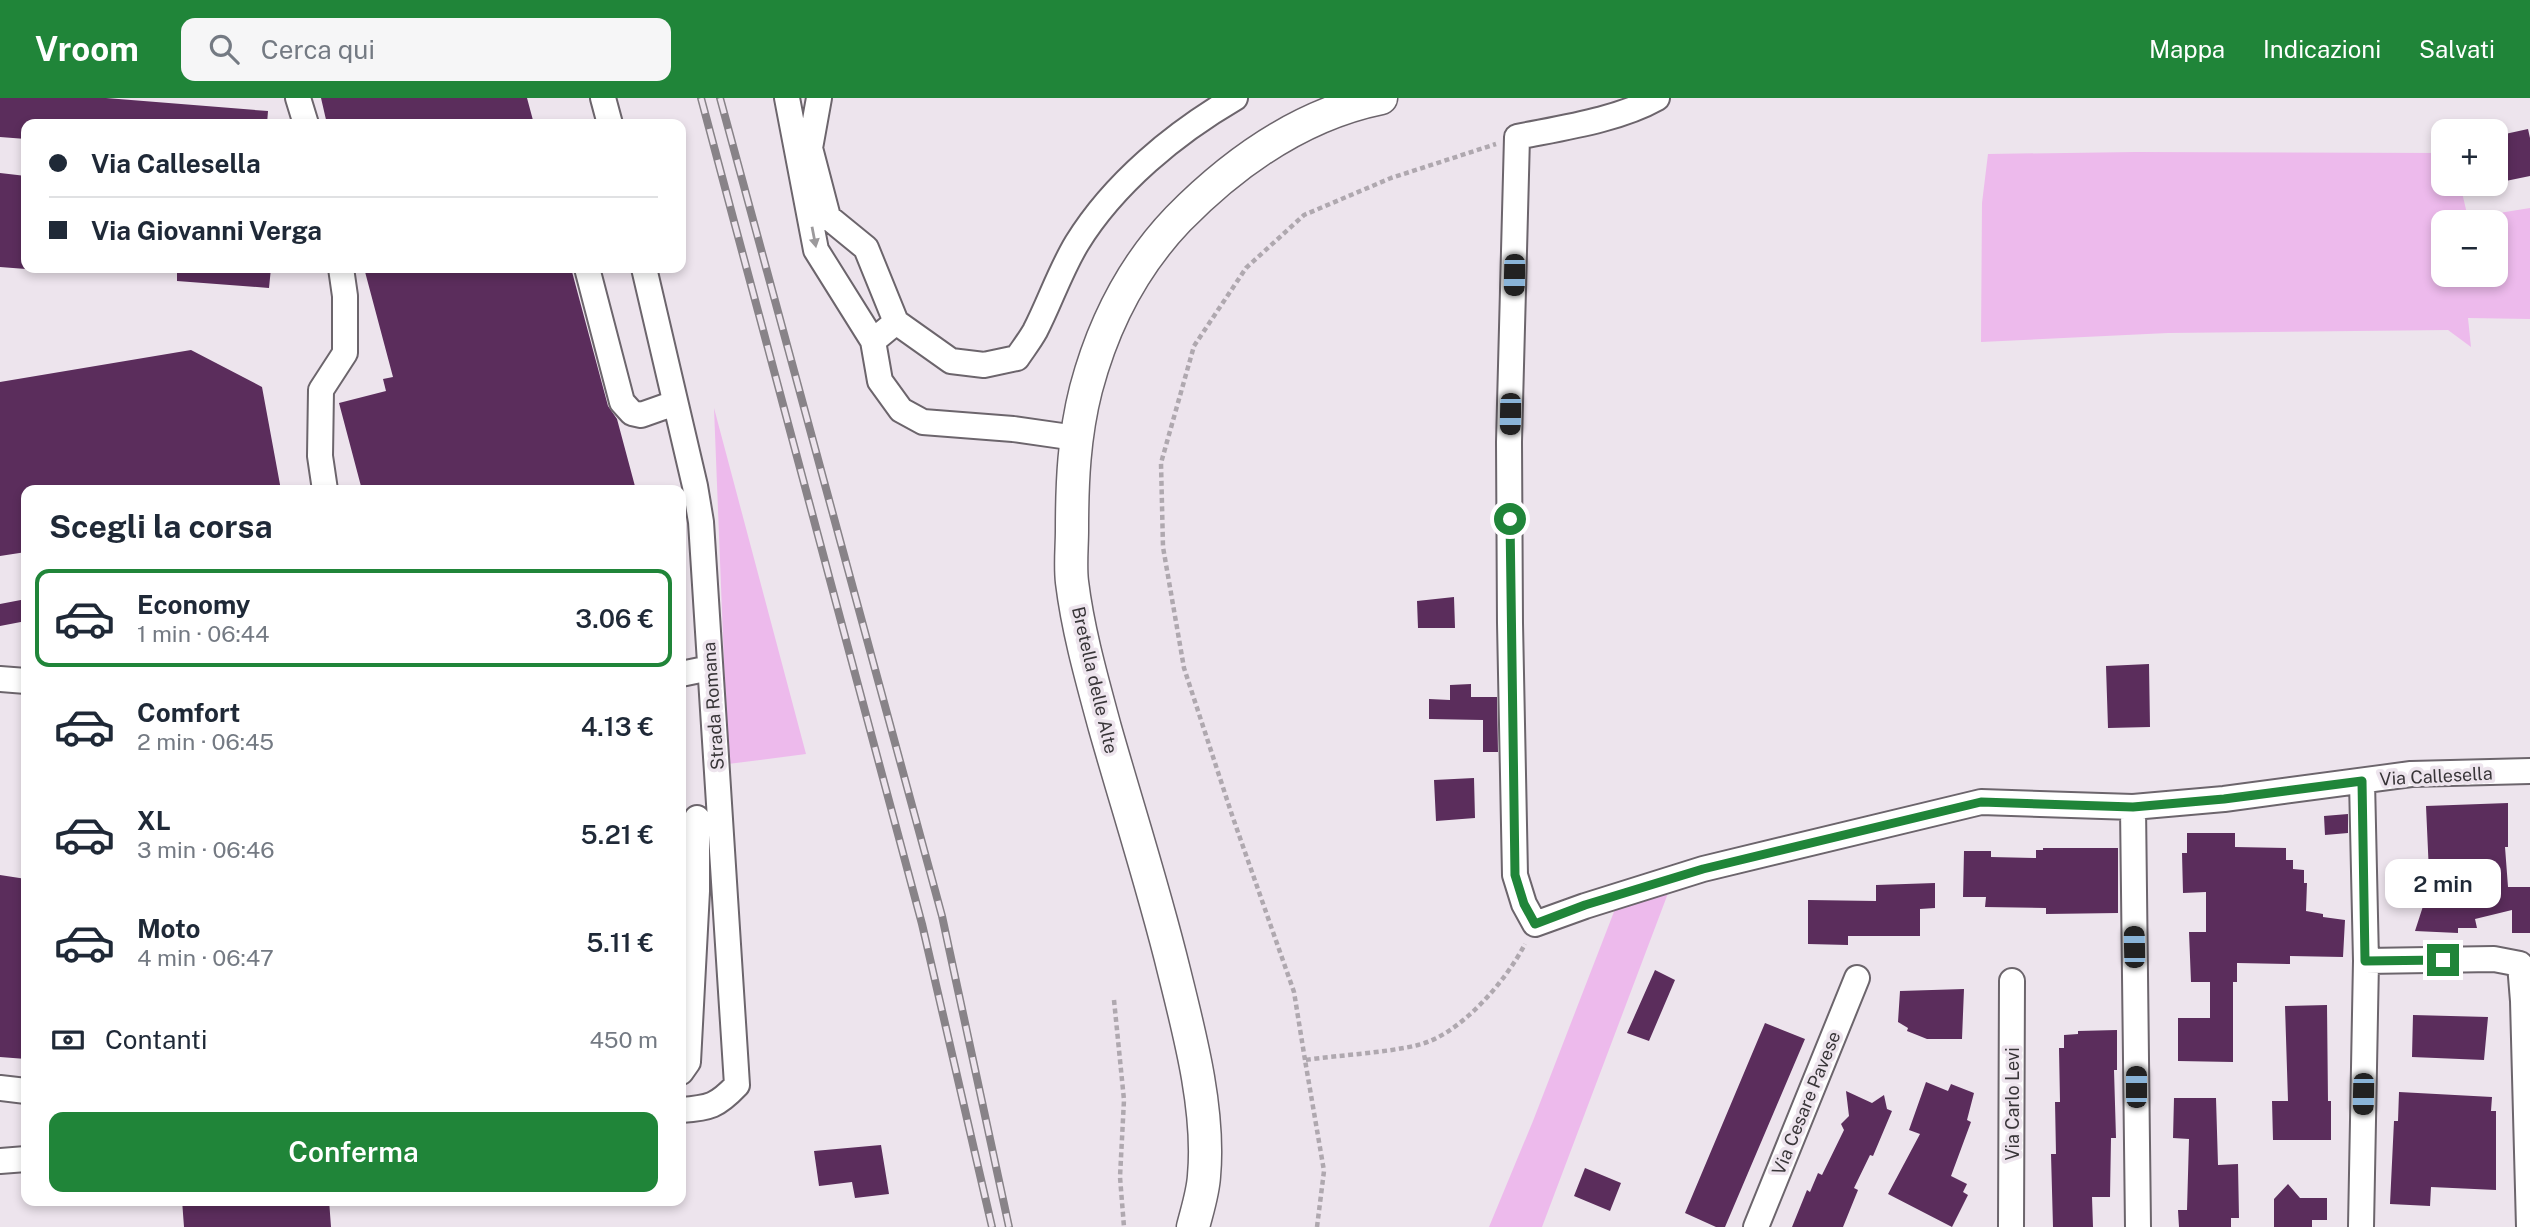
<!DOCTYPE html>
<html lang="it">
<meta charset="utf-8">
<style>
:root{--surface:#fff;--page:#f6f6f7;--text:#1f2937;--muted:#747a83;--line:#e0e1e3;--accent:#208539}
body{margin:0;font-family:"Public Sans",sans-serif;background:var(--page);color:var(--text);height:100vh;display:flex;flex-direction:column;font-size:26px;white-space:nowrap}
*{box-sizing:border-box;margin:0}
p{font-size:23px;color:var(--muted)}
.icon{flex:none;width:38px;height:38px;fill:none;stroke:currentColor;stroke-width:2;stroke-linecap:round;stroke-linejoin:round}
.map{position:relative;flex:1;overflow:hidden}
.panel{position:absolute;left:21px;top:387px;width:665px;height:721px;display:flex;flex-direction:column;background:var(--surface);border-radius:14px;box-shadow:0 4px 10px #0003}
.panel>*{flex:none}
.top-card{position:absolute;left:21px;top:21px;width:665px;height:154px;border-radius:14px;box-shadow:0 4px 10px #0003;display:grid;align-content:center;height:154px;padding:0 28px;background:var(--surface)}
.controls{position:absolute;left:2431px;top:21px;display:grid;gap:14px}
.controls a{display:grid;place-items:center;width:77px;height:77px;border-radius:14px;background:var(--surface);box-shadow:0 4px 10px #0003;font-size:35px}
.end{position:absolute;width:32px;height:32px;margin:-16px;border:9px solid #208539;background:#fff;box-shadow:0 0 0 4px #fff}
.from{border-radius:50%}
.bubble{position:absolute;height:49px;border-radius:14px;background:var(--surface);box-shadow:0 4px 10px #0003;font-size:23px;font-weight:600;line-height:49px;text-align:center}
.car{position:absolute;width:21px;height:42px;margin:-21px -10px;border-radius:9px;box-shadow:0 0 5px 2px #0007;background:linear-gradient(#222 24%,#8ab4d8 0 40%,#222 0 76%,#8ab4d8 0 86%,#222 0)}
.top-card b{display:flex;align-items:center;gap:24px;height:66px;font-size:26px}
.top-card b+b{border-top:2px solid var(--line)}
.top-card i{width:18px;height:18px;background:var(--text)}
ul{padding:0;list-style:none}
li{display:flex;align-items:center;gap:21px;height:98px;margin:0 14px 10px;padding:0 14px;border:4px solid transparent;border-radius:14px}
li div{flex:1}
li b{display:block;font-size:26px}
li em{font-style:normal;font-weight:600}
li.selected{border-color:var(--accent)}
li>.icon{width:63px;height:63px;stroke-width:1.5}
h2{padding:0 28px;font-size:32px;line-height:84px}
.pay{display:flex;align-items:center;gap:18px;height:77px;padding:0 28px;font-size:26px}
.pay p{margin-inline-start:auto}
.primary-button{display:flex;gap:14px;margin-top:auto;padding:14px 28px}
.primary-button a{flex:1;height:80px;border-radius:14px;background:var(--accent);color:#fff;font-size:28px;font-weight:600;line-height:80px;text-align:center}
header{display:flex;align-items:center;gap:42px;box-sizing:border-box;height:98px;padding:0 35px;background:var(--accent);color:#fff}
header strong{font-size:33px}
nav{display:flex;gap:38px;margin-inline-start:auto;font-size:24px}
.search{width:490px;height:63px;background:var(--page);display:flex;align-items:center;gap:18px;box-sizing:border-box;padding:0 24px;border-radius:14px;color:var(--muted);font-size:26px}
.map>svg:first-child{display:block}
</style>
<header>
<strong>Vroom</strong>
<div class="search"><svg class="icon" aria-label="search" viewBox="0 0 24 24"><circle cx="10" cy="10" r="6"/><path d="M15 15l6 6"/></svg>Cerca qui</div>
<nav><a>Mappa</a><a>Indicazioni</a><a>Salvati</a></nav>
</header>
<div class="map">
<svg width="2530" height="1129" viewBox="0 0 2530 1129">
<rect width="100%" height="100%" fill="#ede4ed"/>
<!-- green -->
<path fill="#edbaec" fill-rule="evenodd" d="M2135,54l308,1v31h17l8,34 62,-10v111l-62,-1 3,29 -23,-17 -280,3 -187,9 1,-139 6,-49zM2443,124h53v53h-53z
M714,310l92,346 -78,10z
M1670,790l-128,339h-53l44,-106 84,-217z"/>
<!-- building -->
<path fill="#5b2d5c" d="M0,0h106l162,13 -1,13h-241v15l-26,-2z
M321,0h206l7,26h-207z
M2528,31l2,9v38l-34,7v-47z
M0,75l26,3v93l-26,-2z
M177,170h94l-2,20 -92,-7z
M364,170h207l37,138 9,13 19,71h-274l-23,-87 47,-12 -3,-12 10,-2z
M191,252l71,37 19,103h-255v62l-26,4v-174z
M1454,499l1,31h-37l-1,-27z
M26,501v22l-26,5v-22z
M2149,566l1,63 -42,1 -2,-62z
M1471,586v13h26l1,55h-15v-32l-54,-1v-20l21,1v-15z
M1474,680l1,40 -39,3 -2,-41z
M2508,705v44h-3l3,40h22v46h-18v-23l-37,9 2,9h-19v5l-43,-2 10,-31 -11,-4 4,-22 11,-1 -3,-67z
M2348,716v19l-23,2 -1,-19z
M2187,735h48v14l51,1v12h7v9l11,1v13h3l-1,28 17,3v3l22,3 -2,37 -53,-1v8l-53,-1v19h-4v80l-55,-1v-43h32v-36h-19l-2,-50h17v-40l-23,1 -1,-40h5z
M2043,750h75v65l-72,1v-6l-61,-1 1,-10h-23l1,-46h27v6l45,1v-8h7z
M0,777l26,4v180l-26,-2z
M1935,785v25l-15,1v27h-72v9l-40,-1v-44l68,1v-16z
M1655,872l20,10 -26,61 -22,-8z
M1964,891l-2,50h-35l-20,-8 1,-3 -10,-6 2,-31z
M2327,907l1,96h3v39h-58l-1,-39h16l-3,-95z
M2413,917l75,2 -4,43 -72,-3z
M1765,925l40,16 -80,188h-9l-31,-14z
M2117,932v40h-3l2,68h-5l-1,59h-18l1,30h-40l-2,-73h5l-1,-52h5l-1,-54h5v-13l14,-1v-3z
M1926,984l22,9 3,-7 23,9 -7,27 4,2 -20,54 16,8 -4,8 5,3 -16,32 -64,-33 32,-60 -11,-4z
M1846,993l26,12 12,-8 3,14 5,2 -19,45 -3,-1 -16,33 4,2 -15,37h-51l15,-37 3,2 8,-19 4,2 22,-45 -3,-6 8,-8z
M2399,994l93,5 -1,14h5v79l-65,-3 -1,19 -40,-2 4,-83h4z
M2174,1000h42l2,67 20,-1 1,54h-8v9h-52l-1,-17h9l2,-71 -16,-1z
M881,1047l8,49 -34,4 -3,-16 -33,4 -5,-35z
M1585,1070l36,15 -11,28 -36,-15z
M2288,1086l12,14h27v22h-15v7h-38v-28z
M182,1102h147l2,27h-147z"/>
<g fill="none" stroke-linecap="round" stroke-linejoin="round">
<defs>
<path id="minor" d="M298,0l8,26
M603,0l7,26
M787,0l29,152 57,91 7,40 21,29 22,12 90,7 63,9
M819,0l-9,50 18,69 38,31 30,74
M1657,0c-39,22 -96,30 -140,39l-8,305 1,181 5,252 9,29 11,20 50,-18 118,-37 278,-67 152,5 91,-8 187,-25 119,-3
M587,170l35,134 10,11 9,2 34,-12
M644,170l51,218 6,36 36,563c-20,21 -27,23 -56,25
M873,243l23,-19 55,39 33,4 33,-7c6,-9 13,-18 18,-27 15,-29 25,-60 42,-88 37,-60 98,-110 158,-145
M325,392l-5,-34 1,-66 24,-37v-57l-4,-28
M681,576l29,-6
M0,581l26,2
M2133,709l5,420
M2366,863l128,-2 26,5 3,37 6,226
M681,974l7,-10 9,-171v-73
M0,990l26,3
M0,1063l26,-2
M1756,1129l101,-249
M2011,1129l1,-246
M2361,1129l5,-266 -4,-180"/>
<path id="major" d="M1193,1129c4,-16 10,-34 11,-51 6,-65 -14,-141 -30,-205 -20,-82 -46,-162 -69,-243 -13,-48 -27,-97 -33,-146 -2,-17 0,-35 0,-52 0,-48 2,-94 14,-141 17,-64 46,-122 92,-170 55,-56 124,-105 203,-121"/>
</defs>
<!-- minor casing -->
<use href="#minor" stroke="#6c656c" stroke-width="28"/>
<!-- major casing -->
<use href="#major" stroke="#6c656c" stroke-width="35"/>
<!-- path -->
<path stroke="#afa8af" stroke-width="4.5" stroke-dasharray="5 3.5" stroke-linecap="butt" d="M1114,902l10,100 -4,77 4,50
M1305,962l-11,-68 -62,-177 -48,-147 -21,-121 -2,-84 33,-117 52,-78 58,-53 87,-37 105,-34
M1317,1129l7,-56 -19,-111c35,-5 80,-7 113,-15 42,-10 88,-64 107,-101"/>
<!-- minor -->
<use href="#minor" stroke="#fff" stroke-width="24"/>
<!-- major -->
<use href="#major" stroke="#fff" stroke-width="32"/>
<defs>
<path id="rail" d="M701,0l221,826 70,303
M720,0l222,818 67,311"/>
</defs>
<!-- rail casing -->
<use href="#rail" stroke="#888388" stroke-width="8"/>
<!-- rail -->
<use href="#rail" stroke="#ede4ed" stroke-width="5" stroke-dasharray="16" stroke-linecap="butt"/>
</g>
<!-- one-way arrows -->
<defs><path id="oneway-solid" d="M-6-.8H1V-3.2L6.5 0L1 3.2V.8H-6Z" transform="scale(1.75)"/></defs>
<use fill="#9c9a9c" href="#oneway-solid" transform="translate(814 139) rotate(79)"/>
<g fill="none" stroke-linecap="round" stroke-linejoin="round">
<!-- route -->
<path stroke="#208539" stroke-width="9" d="M1510,421l5,356 9,29 11,20 50,-19 118,-36 278,-67 152,5 91,-8 138,-18 3,180 78,-1"/>
</g>
<g text-anchor="middle" dominant-baseline="central" stroke-width="7" stroke-linejoin="round" paint-order="stroke">
<!-- street labels -->
<g font-size="18" fill="#383538" stroke="#ede4ed">
<text transform="translate(1095 582) rotate(77)">Bretella delle Alte</text>
<text transform="translate(713 608) rotate(-94)">Strada Romana</text>
<text transform="translate(2436 678) rotate(-3)">Via Callesella</text>
<text transform="translate(1806 1005) rotate(-68)">Via Cesare Pavese</text>
<text transform="translate(2012 1006) rotate(-90)">Via Carlo Levi</text>
</g>
</g>
</svg>
<div class="controls">
<a>+</a>
<a>−</a>
</div>
<i class="end from" style="left:1510px;top:421px"></i>
<i class="end" style="left:2443px;top:862px"></i>
<div class="bubble" style="left:2385px;top:761px;width:116px">2 min</div>
<i class="car" style="left:1514px;top:177px;rotate:181deg"></i>
<i class="car" style="left:1510px;top:316px;rotate:181deg"></i>
<i class="car" style="left:2134px;top:849px;rotate:359deg"></i>
<i class="car" style="left:2136px;top:989px;rotate:0deg"></i>
<i class="car" style="left:2363px;top:996px;rotate:181deg"></i>
<div class="top-card">
<b><i class="from"></i>Via Callesella</b>
<b><i></i>Via Giovanni Verga</b>
</div>
<section class="panel">
<h2>Scegli la corsa</h2>
<ul>
<li class="selected"><svg class="icon" aria-label="car" viewBox="0 0 24 24"><path d="M5 17H2v-5l4-1 3-4h7l3 4 3 1v5h-3M9 17h6M6 11h13"/><circle cx="7" cy="17" r="2"/><circle cx="17" cy="17" r="2"/></svg><div><b>Economy</b><p>1 min · 06:44</p></div><em>3.06 €</em></li>
<li><svg class="icon" aria-label="car" viewBox="0 0 24 24"><path d="M5 17H2v-5l4-1 3-4h7l3 4 3 1v5h-3M9 17h6M6 11h13"/><circle cx="7" cy="17" r="2"/><circle cx="17" cy="17" r="2"/></svg><div><b>Comfort</b><p>2 min · 06:45</p></div><em>4.13 €</em></li>
<li><svg class="icon" aria-label="car" viewBox="0 0 24 24"><path d="M5 17H2v-5l4-1 3-4h7l3 4 3 1v5h-3M9 17h6M6 11h13"/><circle cx="7" cy="17" r="2"/><circle cx="17" cy="17" r="2"/></svg><div><b>XL</b><p>3 min · 06:46</p></div><em>5.21 €</em></li>
<li><svg class="icon" aria-label="car" viewBox="0 0 24 24"><path d="M5 17H2v-5l4-1 3-4h7l3 4 3 1v5h-3M9 17h6M6 11h13"/><circle cx="7" cy="17" r="2"/><circle cx="17" cy="17" r="2"/></svg><div><b>Moto</b><p>4 min · 06:47</p></div><em>5.11 €</em></li>
</ul>
<div class="pay"><svg class="icon" aria-label="cash" viewBox="0 0 24 24"><path d="M3 7h18v10H3z"/><circle cx="12" cy="12" r="2"/></svg>Contanti<p>450 m</p></div>
<div class="primary-button"><a>Conferma</a></div>
</section>
</div>
